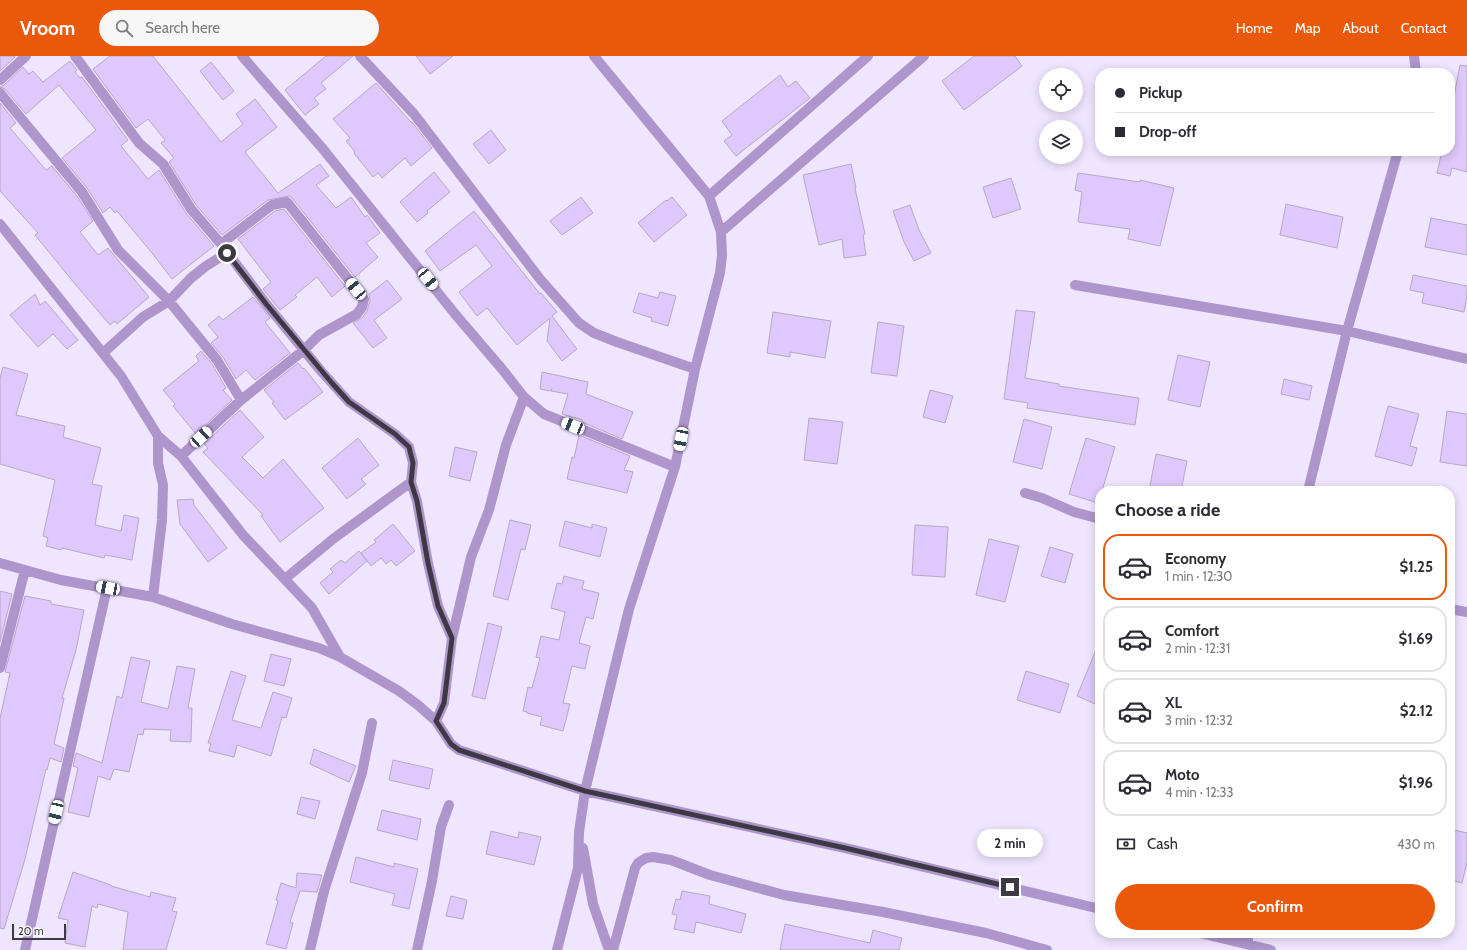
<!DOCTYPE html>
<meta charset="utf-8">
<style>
:root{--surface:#fff;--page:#f7f7f7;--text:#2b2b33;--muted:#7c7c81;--line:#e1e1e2;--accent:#ea580c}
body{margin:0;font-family:Cabin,sans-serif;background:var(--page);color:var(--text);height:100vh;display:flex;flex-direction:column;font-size:15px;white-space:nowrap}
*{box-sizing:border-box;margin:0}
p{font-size:13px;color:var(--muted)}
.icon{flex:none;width:22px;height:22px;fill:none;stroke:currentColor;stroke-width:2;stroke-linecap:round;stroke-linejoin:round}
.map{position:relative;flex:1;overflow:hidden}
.details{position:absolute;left:1095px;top:430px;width:360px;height:452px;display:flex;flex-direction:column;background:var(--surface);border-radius:16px;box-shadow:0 2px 10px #0003}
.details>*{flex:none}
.top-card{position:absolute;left:1095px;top:12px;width:360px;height:88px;border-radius:16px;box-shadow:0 2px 10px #0003;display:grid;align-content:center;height:88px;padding:0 20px;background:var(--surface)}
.fabs{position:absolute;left:1039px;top:12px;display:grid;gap:8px}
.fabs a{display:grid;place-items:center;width:44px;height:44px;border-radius:50%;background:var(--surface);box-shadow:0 2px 10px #0003;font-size:20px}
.scale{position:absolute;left:12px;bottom:10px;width:54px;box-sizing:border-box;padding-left:4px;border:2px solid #3d3844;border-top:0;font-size:11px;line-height:14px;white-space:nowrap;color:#3d3844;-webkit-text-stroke:3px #f9f7fd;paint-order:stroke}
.end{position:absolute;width:18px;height:18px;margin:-9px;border:5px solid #3d3844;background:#fff;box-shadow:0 0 0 2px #fff}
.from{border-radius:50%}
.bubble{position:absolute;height:28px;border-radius:14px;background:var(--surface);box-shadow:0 2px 10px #0003;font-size:13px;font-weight:700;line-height:28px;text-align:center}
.car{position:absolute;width:12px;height:24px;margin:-12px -6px;border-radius:5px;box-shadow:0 0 3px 1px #0007;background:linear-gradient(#fff 24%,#345 0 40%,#fff 0 76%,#345 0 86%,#fff 0)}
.top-card b{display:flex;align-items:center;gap:14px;height:38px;font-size:15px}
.top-card b+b{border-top:1px solid var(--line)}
.top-card i{width:10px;height:10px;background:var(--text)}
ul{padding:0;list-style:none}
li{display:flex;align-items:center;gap:12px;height:66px;margin:0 8px 6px;padding:0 12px;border:2px solid var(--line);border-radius:16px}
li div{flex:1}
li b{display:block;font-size:15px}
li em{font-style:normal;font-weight:700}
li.on{border-color:var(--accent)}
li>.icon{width:36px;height:36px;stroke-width:1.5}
h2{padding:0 20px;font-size:18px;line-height:48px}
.pay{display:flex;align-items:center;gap:10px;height:44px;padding:0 20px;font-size:15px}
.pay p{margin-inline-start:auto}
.button{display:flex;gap:8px;margin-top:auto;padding:8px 20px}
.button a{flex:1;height:46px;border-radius:24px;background:var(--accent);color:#fff;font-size:16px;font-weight:700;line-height:46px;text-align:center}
header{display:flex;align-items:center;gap:24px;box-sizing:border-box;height:56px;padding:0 20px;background:var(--accent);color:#fff}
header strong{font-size:19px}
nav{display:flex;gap:22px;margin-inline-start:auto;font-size:14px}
.search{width:280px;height:36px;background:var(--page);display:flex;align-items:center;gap:10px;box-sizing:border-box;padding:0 14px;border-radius:22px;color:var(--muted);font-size:15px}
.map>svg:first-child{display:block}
</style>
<header>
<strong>Vroom</strong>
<div class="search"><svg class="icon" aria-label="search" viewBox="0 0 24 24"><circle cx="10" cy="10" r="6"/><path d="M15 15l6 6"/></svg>Search here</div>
<nav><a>Home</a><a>Map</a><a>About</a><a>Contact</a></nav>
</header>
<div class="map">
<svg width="1467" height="894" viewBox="0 0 1467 894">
<rect width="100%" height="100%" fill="#f0e5ff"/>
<!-- building -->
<path fill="#dfc8fb" stroke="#b6a8c7" d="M0,0h14l1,1 -15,14z
M110,0h43l68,86 22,-18 -7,-10 19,-15 22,28 -32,25 33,41 42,-29 9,12 -13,9 20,23 15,-11 14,20 2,-2 13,18 -14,10 12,14 -23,20 -63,-79 -3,-2 -21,4 -46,35 -26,-30 -27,-43 5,-4 -13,-15 4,-3 -17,-21 -12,9 -43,-59z
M326,0h27l-32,27 5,6 -12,9 5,6 -14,11 -20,-25z
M416,0h37l-23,18z
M974,0h41l7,10 -58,44 -22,-29z
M70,5l7,9 -2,2 5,6 2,-1 43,59 3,4 -7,6 27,33 11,-9 27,43 28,33 -42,33 -20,-26 -35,-42 -2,2 -5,-6 -7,6 -16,-25 -25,-30 34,-28 -37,-45 -33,29 -21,-25 -5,-2 4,-2 19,-18 6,7 4,-3 10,11z
M211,6l23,29 -11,9 -23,-29z
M1460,9l7,1v106l-15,-4 -2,8 -13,-3 5,-22h8v-35z
M780,19l8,12 8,-6 14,17 -74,58 -12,-15 8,-6 -10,-14z
M376,27l35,39h1l20,26 -21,18 -6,-8 -23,20 -4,-5 -5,4 -19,-24 1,-1 -9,-11 4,-3 -17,-19z
M0,47l16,20 -6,5 36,42 6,-4 25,30 16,25 -13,11 18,23 10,-7 41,49 -32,27 -2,-3 -5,4 -35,-41 -40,-49 3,-2 -38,-42z
M491,74l15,20 -17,14 -16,-20z
M851,108l5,24h-1l10,46 -2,1 3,20 -22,3 -2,-19 -23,6 -16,-70z
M434,116l16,20 -23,19 1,2 -11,9 -17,-20z
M1078,117l62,9v-2l34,8 -14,58 -32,-7 2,-10 -52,-7 4,-30 -7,-2z
M1011,122l10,31 -28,9 -10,-31z
M581,141l12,16 -31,22 -12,-14z
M672,141l15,18 -33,27 -16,-19 28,-23 1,1z
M1286,148l57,13 -6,31 -57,-13z
M910,149l9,25 12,23 -17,8 -10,-19 -11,-31z
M284,153l61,77 -13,11 -15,-20 -22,18 2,2 -17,13 -17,-21 8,-7 -33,-43 37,-28z
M474,155l66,83 1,-1 16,19 -5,4 25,33 -15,12 -15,-20 3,-23 -33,27 -30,-37 -10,8 -18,-24 33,-26 -16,-21 -36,26 -15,-20z
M1431,162l36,7v30l-42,-8z
M1413,219l54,11v9l-3,17 -42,-9 2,-10 -14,-3z
M387,224l15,19 -28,21 13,18 -14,10 -20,-25 9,-5 5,-7 3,-11 -1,-6z
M660,236l16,4 -8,30 -17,-5 1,-3 -19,-6 6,-19 19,5z
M35,238l5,11 5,-4 33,39 -11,9 -14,-15 -15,13 -28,-32z
M253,241l17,21 -5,4 25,31 -35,27 -9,-10 -10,9 -13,-22 -12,-14 7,-6 -10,-12 11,-9 4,4z
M1016,254l19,2 -10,66 34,6v2l80,12 -4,27 -108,-17 1,-5 -24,-4z
M773,256l58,9 -6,37 -35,-6v5l-23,-4z
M878,266l26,4 -7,50 -26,-3z
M201,295l11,13 14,24 -3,2 9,10 -36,34 -23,-28 2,-2 -12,-14 36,-29 -3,-5z
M1178,299l32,7 -10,45 -32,-7z
M298,307l5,6 1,-1 19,24 -38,28 -13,-17 2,-1 -10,-12z
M3,311l25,7 -12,41 49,11 -2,11 38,11 -9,36 10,2 -7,39 26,6 3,-16 15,3 -7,42 -27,-5 -1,3 -42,-10 -1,2 -15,-4 2,-8 -5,-2 12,-56 -55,-16v-86z
M542,316l46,10 -2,12 47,18 -11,27 -40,-17v-2l-20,-6 6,-20 -17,-3 1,-2 -2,2 -10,-2z
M1284,323l28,7 -3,14 -28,-6z
M930,334l23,6 -8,27 -22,-6z
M1388,350l31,8 -9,32 7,2 -5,18 -37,-10z
M240,354l24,27 -22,20 21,21 20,-19 41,49 -44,34 -19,-26 2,-1 -60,-63 5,-4 -4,-4z
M1447,355l20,3v52l-27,-4z
M809,362l34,4 -6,42 -33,-4z
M1024,363l28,8 -10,42 -29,-7z
M579,379l51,21 -6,14 9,2 -6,21 -60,-14 5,-22 2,1z
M358,382l21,27 -18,14 5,5 -19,15 -25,-31z
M1086,382l29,9 -13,44h-2l-2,12 -29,-9z
M455,391l22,5 -7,29 -21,-5z
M1156,398l31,7 -6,30h-32z
M193,443l1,6 33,43 -19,14 -28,-38 -3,-24z
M510,464l21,5 -6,25 -4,-1 -13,51 -15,-4z
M565,465l27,7v-4l15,4 -7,29 -41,-11z
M393,468l22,27 -19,15 -5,-6 -5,4 -5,-6 -10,8 -10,-13 15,-11 -2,-2z
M915,469l33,2 -3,50 -33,-2z
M989,483l30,7 -14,56 -29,-7z
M1050,491l23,7 -8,29 -24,-7z
M359,495l8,10 -38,33 -9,-11 13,-11 -3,-3 11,-9 4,3z
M564,520l20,5 -2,8 17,4 -6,26 -7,-2 -7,26 11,3 -5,23 -13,-3 -9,37 7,1 -7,27 -23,-6 2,-8 -15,-4v-1l-4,-1 5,-24 4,1 8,-30 -4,-1 5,-21 18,4 6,-28 -14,-4 6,-25 5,1z
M0,535l12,3 -12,48z
M25,540l26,5v3l33,6 -8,40 -14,48h2l-10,46 10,4 -3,14 -11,-4 -3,12 -1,-1 -21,90 -21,70 -4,-1v-210l10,-45 -5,-1z
M488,567l14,4 -17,72 -13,-3z
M1100,584v66l-23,-10z
M271,598l20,5 -7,27 -20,-5z
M131,601l19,4 -9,41 27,7 9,-43 18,3 -7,39h4l-1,34 -21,-1 1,-11 -27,-1 -1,6 -5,-1 -9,38 -15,-3 -4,11 -12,-4 -9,41 -21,-5 10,-44 -5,-2 3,-13 26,10 15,-67 5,2z
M231,615l15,5 -14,44 29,8 12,-36 19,6 -6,20 -4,-1 -11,39 -34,-11 -3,12 -25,-6 2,-8h-3z
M1026,615l43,13 -9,29 -43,-13z
M314,693l42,17 -7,16 -39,-18z
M393,704l40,9 -4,20 -40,-9z
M301,741l19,4 -5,18 -18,-5z
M382,754l39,9 -4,21 -40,-10z
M1450,773l17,4v29l-5,21 -12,-3z
M491,775l27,7 1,-6 22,5 -7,28 -48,-11z
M356,801l38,10v-4l24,6 -9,40 -17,-4 3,-11 -45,-12z
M73,816l38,13v1l39,11 1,-5 25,6 -4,13 5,1 -11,38h-43l5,-38 -30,-8 -1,4 -5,-2 -7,41 -20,-4 3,-23 -10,-2z
M297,817l25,2 -5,17 -17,-1 -10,31 3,1 -7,26 -20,-5 12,-43 -2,-1 5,-17 15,5z
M682,835l28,5 -1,8 37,10 -5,19 -45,-11 -2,11 -20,-4 3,-14 -5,-1 4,-15 4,1z
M451,840l16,4 -4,19 -17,-3z
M785,868l85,19 3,-13 29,8 -3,12h-119z"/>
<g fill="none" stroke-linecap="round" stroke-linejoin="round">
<!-- street -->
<path stroke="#ae95cc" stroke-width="10" d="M75,0l64,87 24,21 28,45 30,35 46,61 54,66 28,31 46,32 14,13 4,16 -2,19 6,19 11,62 10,43 14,32
M242,0l81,93 132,165 47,55 22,28 -18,48 -17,65 -18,47 -19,81 -8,65 -8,18
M360,0l54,58 126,165 39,44 15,10 23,9 78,27
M1414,0l2,17
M0,24l26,-24
M0,37l82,99 36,58 51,51 48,59 24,40
M709,140l159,-140
M0,168l121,152 37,60v27l5,22 -1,35 -9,77 79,27 87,24 21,9 59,34 19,14 18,16 15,23 8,6 126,41 260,57 255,61
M721,176l203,-176
M1075,229l272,46 120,28
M103,297l40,-36 26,-16 22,-23 15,-12 21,-13
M524,341l20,17 131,53
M158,380l23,20 60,-56 63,-50 15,-15 38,-21 5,-7 2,-8 -77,-97 -15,3 -51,39
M181,400l62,79 69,73 28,49
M1308,435l39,-160 51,-180
M1025,437l17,5 32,14 26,7
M0,507l61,17 92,17
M286,522l47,-39 78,-57
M1450,553l17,3
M0,612l25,-98
M583,792l10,56 16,46
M1200,877l71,17
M1248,877v11
M25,894l82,-362
M310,894l14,-59 38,-118 10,-50
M417,894l15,-69 9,-54 8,-22
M557,894l21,-82 1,-36 6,-41 44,-182 46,-142 20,-98 25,-96 2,-18 -1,-23 -12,-36 -115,-140
M613,894l22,-82 3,-5 8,-5 7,-1 18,3 39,15 74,20 99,17 103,21 61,17"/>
</g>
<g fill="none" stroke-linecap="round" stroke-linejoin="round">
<!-- route -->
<path stroke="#3d3844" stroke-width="5" d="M227,197l40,52 64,77 18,20 46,32 14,13 4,16 -2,19 6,19 11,62 10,43 14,32 -8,65 -8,18 15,23 8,6 126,41 260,57 165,39"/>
</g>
</svg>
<div class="fabs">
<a><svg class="icon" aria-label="locate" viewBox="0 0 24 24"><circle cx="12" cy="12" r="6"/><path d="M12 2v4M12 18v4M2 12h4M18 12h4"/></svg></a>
<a><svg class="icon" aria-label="layers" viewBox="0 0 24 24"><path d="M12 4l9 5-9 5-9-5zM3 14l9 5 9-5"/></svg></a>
</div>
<div class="scale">20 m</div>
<i class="end from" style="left:227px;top:197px"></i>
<i class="end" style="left:1010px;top:831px"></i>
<div class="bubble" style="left:977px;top:773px;width:66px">2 min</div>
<i class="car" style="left:428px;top:223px;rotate:141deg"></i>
<i class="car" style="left:356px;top:233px;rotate:321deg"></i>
<i class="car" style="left:573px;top:370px;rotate:292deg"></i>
<i class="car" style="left:201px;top:381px;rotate:47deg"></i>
<i class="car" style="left:681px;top:383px;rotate:191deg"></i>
<i class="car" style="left:108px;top:532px;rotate:281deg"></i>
<i class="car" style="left:56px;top:756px;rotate:193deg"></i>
<div class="top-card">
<b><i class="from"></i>Pickup</b>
<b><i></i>Drop-off</b>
</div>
<section class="details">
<h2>Choose a ride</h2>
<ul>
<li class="on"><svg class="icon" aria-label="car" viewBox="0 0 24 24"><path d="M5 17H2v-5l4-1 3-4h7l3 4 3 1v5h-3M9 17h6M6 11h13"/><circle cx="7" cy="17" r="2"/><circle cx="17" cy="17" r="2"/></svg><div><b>Economy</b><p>1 min · 12:30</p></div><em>$1.25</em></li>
<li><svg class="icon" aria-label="car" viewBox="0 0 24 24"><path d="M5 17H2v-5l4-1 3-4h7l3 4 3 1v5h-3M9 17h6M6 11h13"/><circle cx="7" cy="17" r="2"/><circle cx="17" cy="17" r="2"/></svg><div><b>Comfort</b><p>2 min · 12:31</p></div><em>$1.69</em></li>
<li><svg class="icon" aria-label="car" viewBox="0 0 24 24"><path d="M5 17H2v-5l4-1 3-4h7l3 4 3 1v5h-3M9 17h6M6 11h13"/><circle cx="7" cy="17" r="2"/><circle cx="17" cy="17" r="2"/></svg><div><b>XL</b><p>3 min · 12:32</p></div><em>$2.12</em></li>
<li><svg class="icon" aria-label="car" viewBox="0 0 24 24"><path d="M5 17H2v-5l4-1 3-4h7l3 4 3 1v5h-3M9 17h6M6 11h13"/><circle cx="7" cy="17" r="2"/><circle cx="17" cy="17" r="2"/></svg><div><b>Moto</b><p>4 min · 12:33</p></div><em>$1.96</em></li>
</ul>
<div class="pay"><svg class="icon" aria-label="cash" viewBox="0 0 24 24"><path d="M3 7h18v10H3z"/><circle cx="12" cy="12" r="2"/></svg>Cash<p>430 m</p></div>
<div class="button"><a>Confirm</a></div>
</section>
</div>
